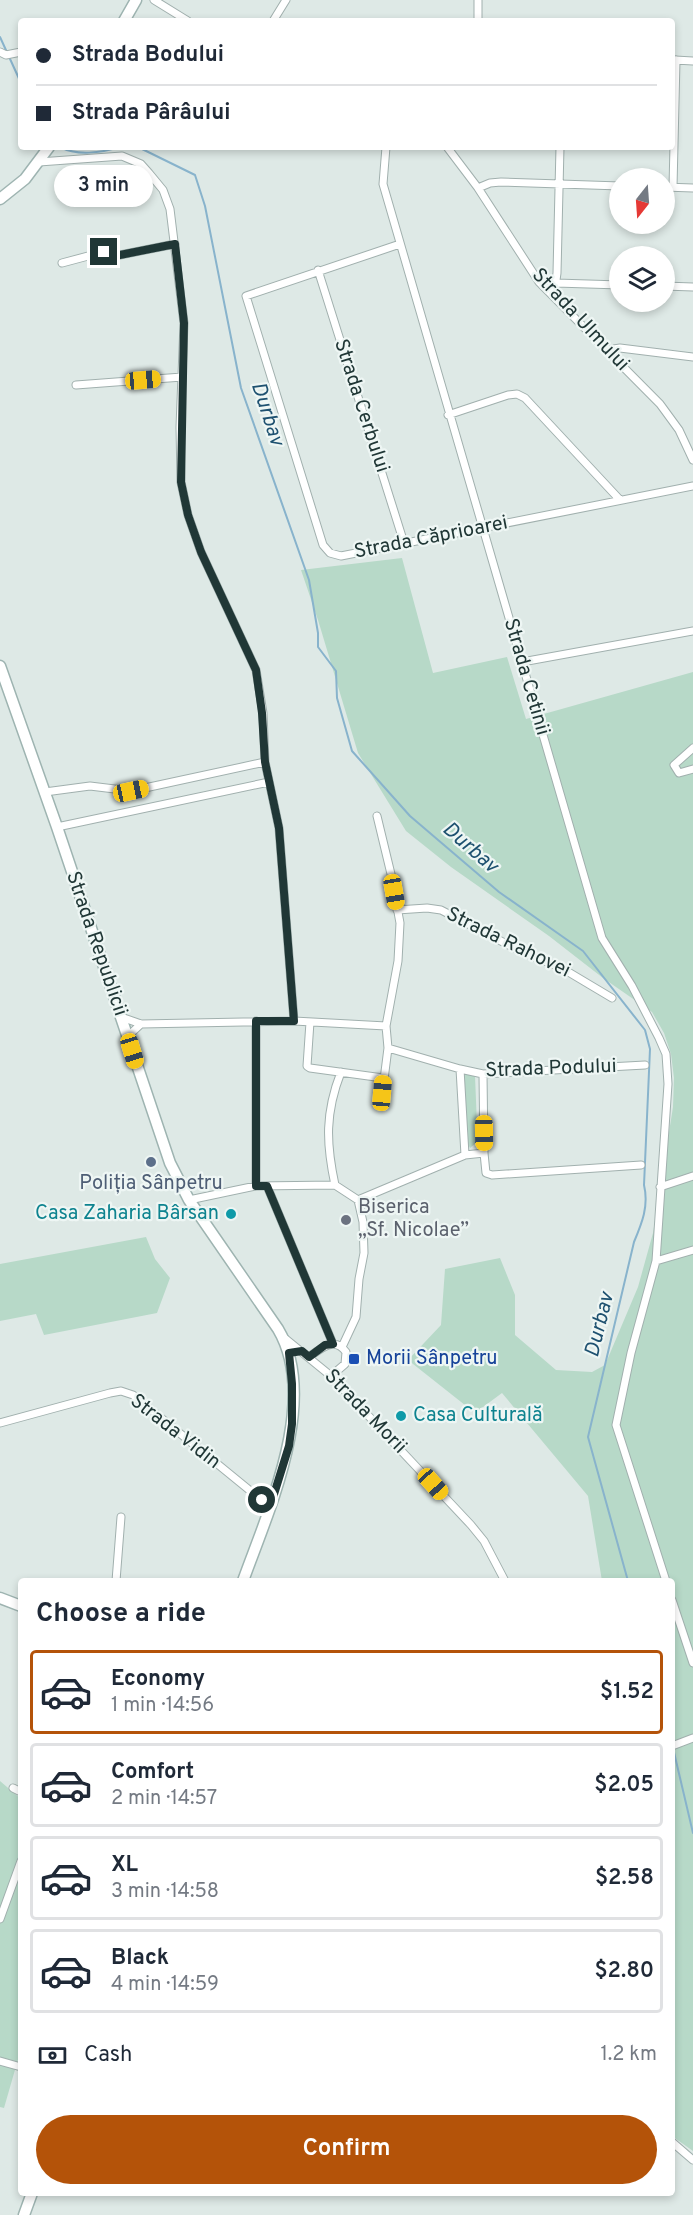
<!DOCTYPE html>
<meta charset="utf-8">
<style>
:root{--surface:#fff;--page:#f2f2f3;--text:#1f2937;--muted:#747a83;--line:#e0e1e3;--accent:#b45309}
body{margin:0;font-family:Overpass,sans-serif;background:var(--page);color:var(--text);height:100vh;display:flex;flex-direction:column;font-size:22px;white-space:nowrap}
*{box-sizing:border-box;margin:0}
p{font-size:20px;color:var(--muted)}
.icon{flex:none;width:33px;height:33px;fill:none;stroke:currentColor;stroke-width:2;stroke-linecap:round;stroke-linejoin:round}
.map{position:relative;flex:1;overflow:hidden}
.details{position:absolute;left:18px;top:1578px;width:657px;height:618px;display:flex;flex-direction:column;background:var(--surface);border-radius:6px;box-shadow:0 3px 9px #0003}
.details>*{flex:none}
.guide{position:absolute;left:18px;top:18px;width:657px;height:132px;border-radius:6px;box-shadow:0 3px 9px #0003;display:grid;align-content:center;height:132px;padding:0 18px;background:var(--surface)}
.needle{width:39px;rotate:197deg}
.tools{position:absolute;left:609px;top:168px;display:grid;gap:12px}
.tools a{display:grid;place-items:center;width:66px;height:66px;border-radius:50%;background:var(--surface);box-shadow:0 3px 9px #0003;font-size:30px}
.end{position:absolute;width:27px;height:27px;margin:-14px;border:8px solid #203736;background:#fff;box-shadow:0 0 0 3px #fff}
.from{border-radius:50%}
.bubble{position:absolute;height:42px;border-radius:21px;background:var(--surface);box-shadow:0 3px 9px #0003;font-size:20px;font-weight:600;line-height:42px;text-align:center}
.car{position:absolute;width:18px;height:36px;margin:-18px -9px;border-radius:8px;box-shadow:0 0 4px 2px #0007;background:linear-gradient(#f5c518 24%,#345 0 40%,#f5c518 0 76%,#345 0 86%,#f5c518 0)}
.guide b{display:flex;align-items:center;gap:21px;height:57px;font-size:22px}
.guide b+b{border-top:2px solid var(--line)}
.guide i{width:15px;height:15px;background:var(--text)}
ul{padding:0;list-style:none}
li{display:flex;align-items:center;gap:18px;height:84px;margin:0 12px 9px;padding:0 6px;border:3px solid var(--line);border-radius:6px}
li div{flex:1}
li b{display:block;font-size:22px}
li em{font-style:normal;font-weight:600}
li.active{border-color:var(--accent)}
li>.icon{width:54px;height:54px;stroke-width:1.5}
h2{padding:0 18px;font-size:27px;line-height:72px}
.pay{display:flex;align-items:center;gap:15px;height:66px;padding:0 18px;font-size:22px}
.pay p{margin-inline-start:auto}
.cta{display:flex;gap:12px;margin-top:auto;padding:12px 18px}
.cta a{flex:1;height:69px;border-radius:36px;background:var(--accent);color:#fff;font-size:24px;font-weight:600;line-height:69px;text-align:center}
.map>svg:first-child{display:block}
</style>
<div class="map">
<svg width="693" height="2215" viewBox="0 0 693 2215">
<rect width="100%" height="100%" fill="#dee9e6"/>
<!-- green -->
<path fill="#b7d9c8" d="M402,558l31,115 74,-16 19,62 167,-47v1479l-21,-15v-555h-70l-14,-85 -86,-103 -27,20 -67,-53 33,-35 4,-56 55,-11 15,37v40l41,35 36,2 13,-7 33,-78 15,-54 20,-126 1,-29 -3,-24 -7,-21 -12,-21 -49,-34 -54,-42 -98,-69 -45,-36 -48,-78 -40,-133 -17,-50z
M464,1073h5l6,3 2,49 -1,18 -6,5 -3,-6 -6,-64z
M146,1237l9,22 15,19 -13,35 -113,22 -8,-21 -36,7v-57z
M0,1781l21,18v250l-17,59 -4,-1z"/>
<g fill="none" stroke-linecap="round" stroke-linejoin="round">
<!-- stream -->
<path stroke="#88b3cc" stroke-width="2" d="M0,37l21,46
M60,147c17,9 41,6 59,0
M138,147l57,28 10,31 36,182 68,192 9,53v14l18,24 1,27 15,53 58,65 89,76 84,59 62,79 5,19 -6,136c5,21 -2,38 -10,57l-46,195 40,144
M673,1748l20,85"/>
<defs>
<path id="street" d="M154,0l34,21
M478,0v21
M273,21l13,-21
M0,52l6,3 15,-3
M675,60l18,1
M386,147l-3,37 219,754 30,48 27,52 7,16 2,30 -12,177 -25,92 -15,72 50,156
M447,147l31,41 61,94 121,122 19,26 14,30
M39,162l83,-6 19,8 8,9 14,17 7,19 14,114 -4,104 1,55 7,33 13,37 55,118 7,43 2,49 14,66 15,193
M664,187l29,1
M673,187l3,-127
M478,188l12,-5 11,-1 119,4
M400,244l-154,52 77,249 7,8 11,3 352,-70
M62,263l41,-11 2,6 70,-14
M318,270l86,273
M556,283l64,2
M664,286l29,1
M550,293l5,-6 2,-14 3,-126
M607,350l13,-2 73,9
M76,385l106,-8
M448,415l60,-20 9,-1 8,4 95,102
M522,662l171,-31
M693,748l-19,17 5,8 14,-4
M45,792l45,-6 41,5 134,-29
M377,816l14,58 9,49 -2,38 -12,65 2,22 -7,55
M57,827l212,-45
M397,910l30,-2 14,2 81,42 38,15 52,31
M121,1017l20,7 153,-3 92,5
M310,1022l-3,44 3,2 73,10
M127,1037l14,-13
M388,1048l72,21 23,5 162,-9
M460,1069l5,86
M483,1074l1,79 2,20 6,2 149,-10
M335,1185c-9,-42 -10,-72 6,-113
M256,1186v-165
M267,1186l66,158
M660,1187l33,-11
M189,1200l67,-14 79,-1 23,15 5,22 1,31 -5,26 -3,38 -14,30
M358,1200l107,-45 19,-2
M656,1261l37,-11
M282,1336l49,40 140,149 13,16 21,40
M309,1357c12,-9 26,-21 37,-5l-1,12 -14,12
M0,1423l110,-30 11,-2 12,4 137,112
M116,1581l5,-64
M672,1600l21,63
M672,1746l21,-8
M13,1788l8,4
M0,1919l21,-58
M0,2061l21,6
M672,2142l21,18"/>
<path id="secondary" d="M124,21l12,-21
M0,199l25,-20 24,-32
M0,666l57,161 113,336 19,37 89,129c42,71 -10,182 -35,252
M0,1598l21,8
M24,2215l8,-22"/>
</defs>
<!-- street casing -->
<use href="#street" stroke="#a1b0ae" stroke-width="9"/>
<!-- secondary casing -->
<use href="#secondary" stroke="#9eb4b1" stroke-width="13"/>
<!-- street -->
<use href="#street" stroke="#fff" stroke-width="7"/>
<!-- secondary -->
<use href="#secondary" stroke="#fff" stroke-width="10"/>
</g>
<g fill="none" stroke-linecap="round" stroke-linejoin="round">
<!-- route -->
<path stroke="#203736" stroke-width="8" d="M104,252l1,6 70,-14 9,79 -3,159 7,33 13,37 55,118 6,43 3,49 14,66 15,193h-38v165h11l66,158 -8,1 -16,12 -7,-6 -13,2 3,31v40l-3,22 -19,61 -8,-7"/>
</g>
<!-- markers -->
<circle fill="#5c6f8a" stroke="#eef6f4" stroke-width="2" cx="151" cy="1162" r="6"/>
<g fill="#0f9aa8" stroke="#eef6f4" stroke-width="2">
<circle cx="231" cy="1214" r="6"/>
<circle cx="401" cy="1416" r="6"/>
</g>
<circle fill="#6b7280" stroke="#eef6f4" stroke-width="2" cx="346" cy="1220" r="6"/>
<rect fill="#1a4fb4" stroke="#eef6f4" stroke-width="2" x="348" y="1353" width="12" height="12" rx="3"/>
<g text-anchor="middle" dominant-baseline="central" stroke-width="4.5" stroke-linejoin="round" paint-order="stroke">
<!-- street labels -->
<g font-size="20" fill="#203736" stroke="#eef6f4">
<text transform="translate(580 320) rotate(47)">Strada Ulmului</text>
<text transform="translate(361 406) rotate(72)">Strada Cerbului</text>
<text transform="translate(431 538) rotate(-11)">Strada Căprioarei</text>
<text transform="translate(526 677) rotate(74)">Strada Cetinii</text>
<text transform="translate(508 943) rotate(26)">Strada Rahovei</text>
<text transform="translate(96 944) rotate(71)">Strada Republicii</text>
<text transform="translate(551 1069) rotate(-2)">Strada Podului</text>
<text transform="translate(365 1412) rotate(46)">Strada Morii</text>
<text transform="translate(175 1432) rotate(38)">Strada Vidin</text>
</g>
<!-- service labels -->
<g font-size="20" fill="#4e5e75" stroke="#eef6f4">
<text x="151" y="1184">Poliția Sânpetru</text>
</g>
<!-- worship labels -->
<g font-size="20" fill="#5b616d" stroke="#eef6f4" text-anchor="start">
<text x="358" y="1208">Biserica<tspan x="358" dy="23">„Sf. Nicolae”</tspan></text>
</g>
<!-- culture labels -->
<g font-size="20" fill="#0d838f" stroke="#eef6f4" text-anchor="end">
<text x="219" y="1214">Casa Zaharia Bârsan</text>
<text x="413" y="1416" text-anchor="start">Casa Culturală</text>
</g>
<!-- transit labels -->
<g font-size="20" fill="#164399" stroke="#eef6f4" text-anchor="start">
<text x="366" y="1359">Morii Sânpetru</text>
</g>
<!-- water labels -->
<g font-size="21" font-style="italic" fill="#1e5170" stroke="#eef6f4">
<text transform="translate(267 414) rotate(72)">Durbav</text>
<text transform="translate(470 848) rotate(41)">Durbav</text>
<text transform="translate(600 1325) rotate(-76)">Durbav</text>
</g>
</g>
</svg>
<div class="tools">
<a><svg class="needle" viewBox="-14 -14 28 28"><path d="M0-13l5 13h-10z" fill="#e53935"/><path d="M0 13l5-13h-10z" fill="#747a83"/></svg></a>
<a><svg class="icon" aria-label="layers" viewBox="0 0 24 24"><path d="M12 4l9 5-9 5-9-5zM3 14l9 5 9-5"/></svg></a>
</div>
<i class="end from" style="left:262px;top:1500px"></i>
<i class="end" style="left:104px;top:252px"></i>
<div class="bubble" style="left:54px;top:165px;width:99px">3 min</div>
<i class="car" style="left:143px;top:380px;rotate:85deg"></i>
<i class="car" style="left:131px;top:791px;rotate:78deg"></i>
<i class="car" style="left:394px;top:892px;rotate:170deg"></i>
<i class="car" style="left:132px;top:1051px;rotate:163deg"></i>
<i class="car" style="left:382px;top:1093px;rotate:5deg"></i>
<i class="car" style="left:484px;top:1133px;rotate:179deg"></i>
<i class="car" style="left:433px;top:1484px;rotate:138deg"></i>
<div class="guide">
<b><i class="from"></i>Strada Bodului</b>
<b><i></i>Strada Pârâului</b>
</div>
<section class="details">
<h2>Choose a ride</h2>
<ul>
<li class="active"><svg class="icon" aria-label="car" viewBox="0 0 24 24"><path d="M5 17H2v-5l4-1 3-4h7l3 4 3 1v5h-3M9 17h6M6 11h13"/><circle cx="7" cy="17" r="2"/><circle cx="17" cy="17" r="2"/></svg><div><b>Economy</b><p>1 min · 14:56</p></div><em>$1.52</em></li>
<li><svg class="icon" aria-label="car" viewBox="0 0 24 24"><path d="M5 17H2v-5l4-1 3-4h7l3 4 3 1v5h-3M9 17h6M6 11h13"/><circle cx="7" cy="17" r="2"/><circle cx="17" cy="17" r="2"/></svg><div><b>Comfort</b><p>2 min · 14:57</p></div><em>$2.05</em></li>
<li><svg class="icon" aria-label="car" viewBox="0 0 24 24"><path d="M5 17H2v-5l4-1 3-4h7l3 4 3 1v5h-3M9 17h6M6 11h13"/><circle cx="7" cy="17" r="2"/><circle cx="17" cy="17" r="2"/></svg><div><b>XL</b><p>3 min · 14:58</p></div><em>$2.58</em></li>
<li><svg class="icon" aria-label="car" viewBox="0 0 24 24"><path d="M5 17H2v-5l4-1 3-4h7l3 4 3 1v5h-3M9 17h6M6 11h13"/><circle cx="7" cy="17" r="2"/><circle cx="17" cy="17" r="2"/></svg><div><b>Black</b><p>4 min · 14:59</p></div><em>$2.80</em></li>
</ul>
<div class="pay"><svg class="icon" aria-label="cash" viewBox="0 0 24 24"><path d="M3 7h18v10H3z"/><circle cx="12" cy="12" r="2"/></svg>Cash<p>1.2 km</p></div>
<div class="cta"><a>Confirm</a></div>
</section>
</div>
